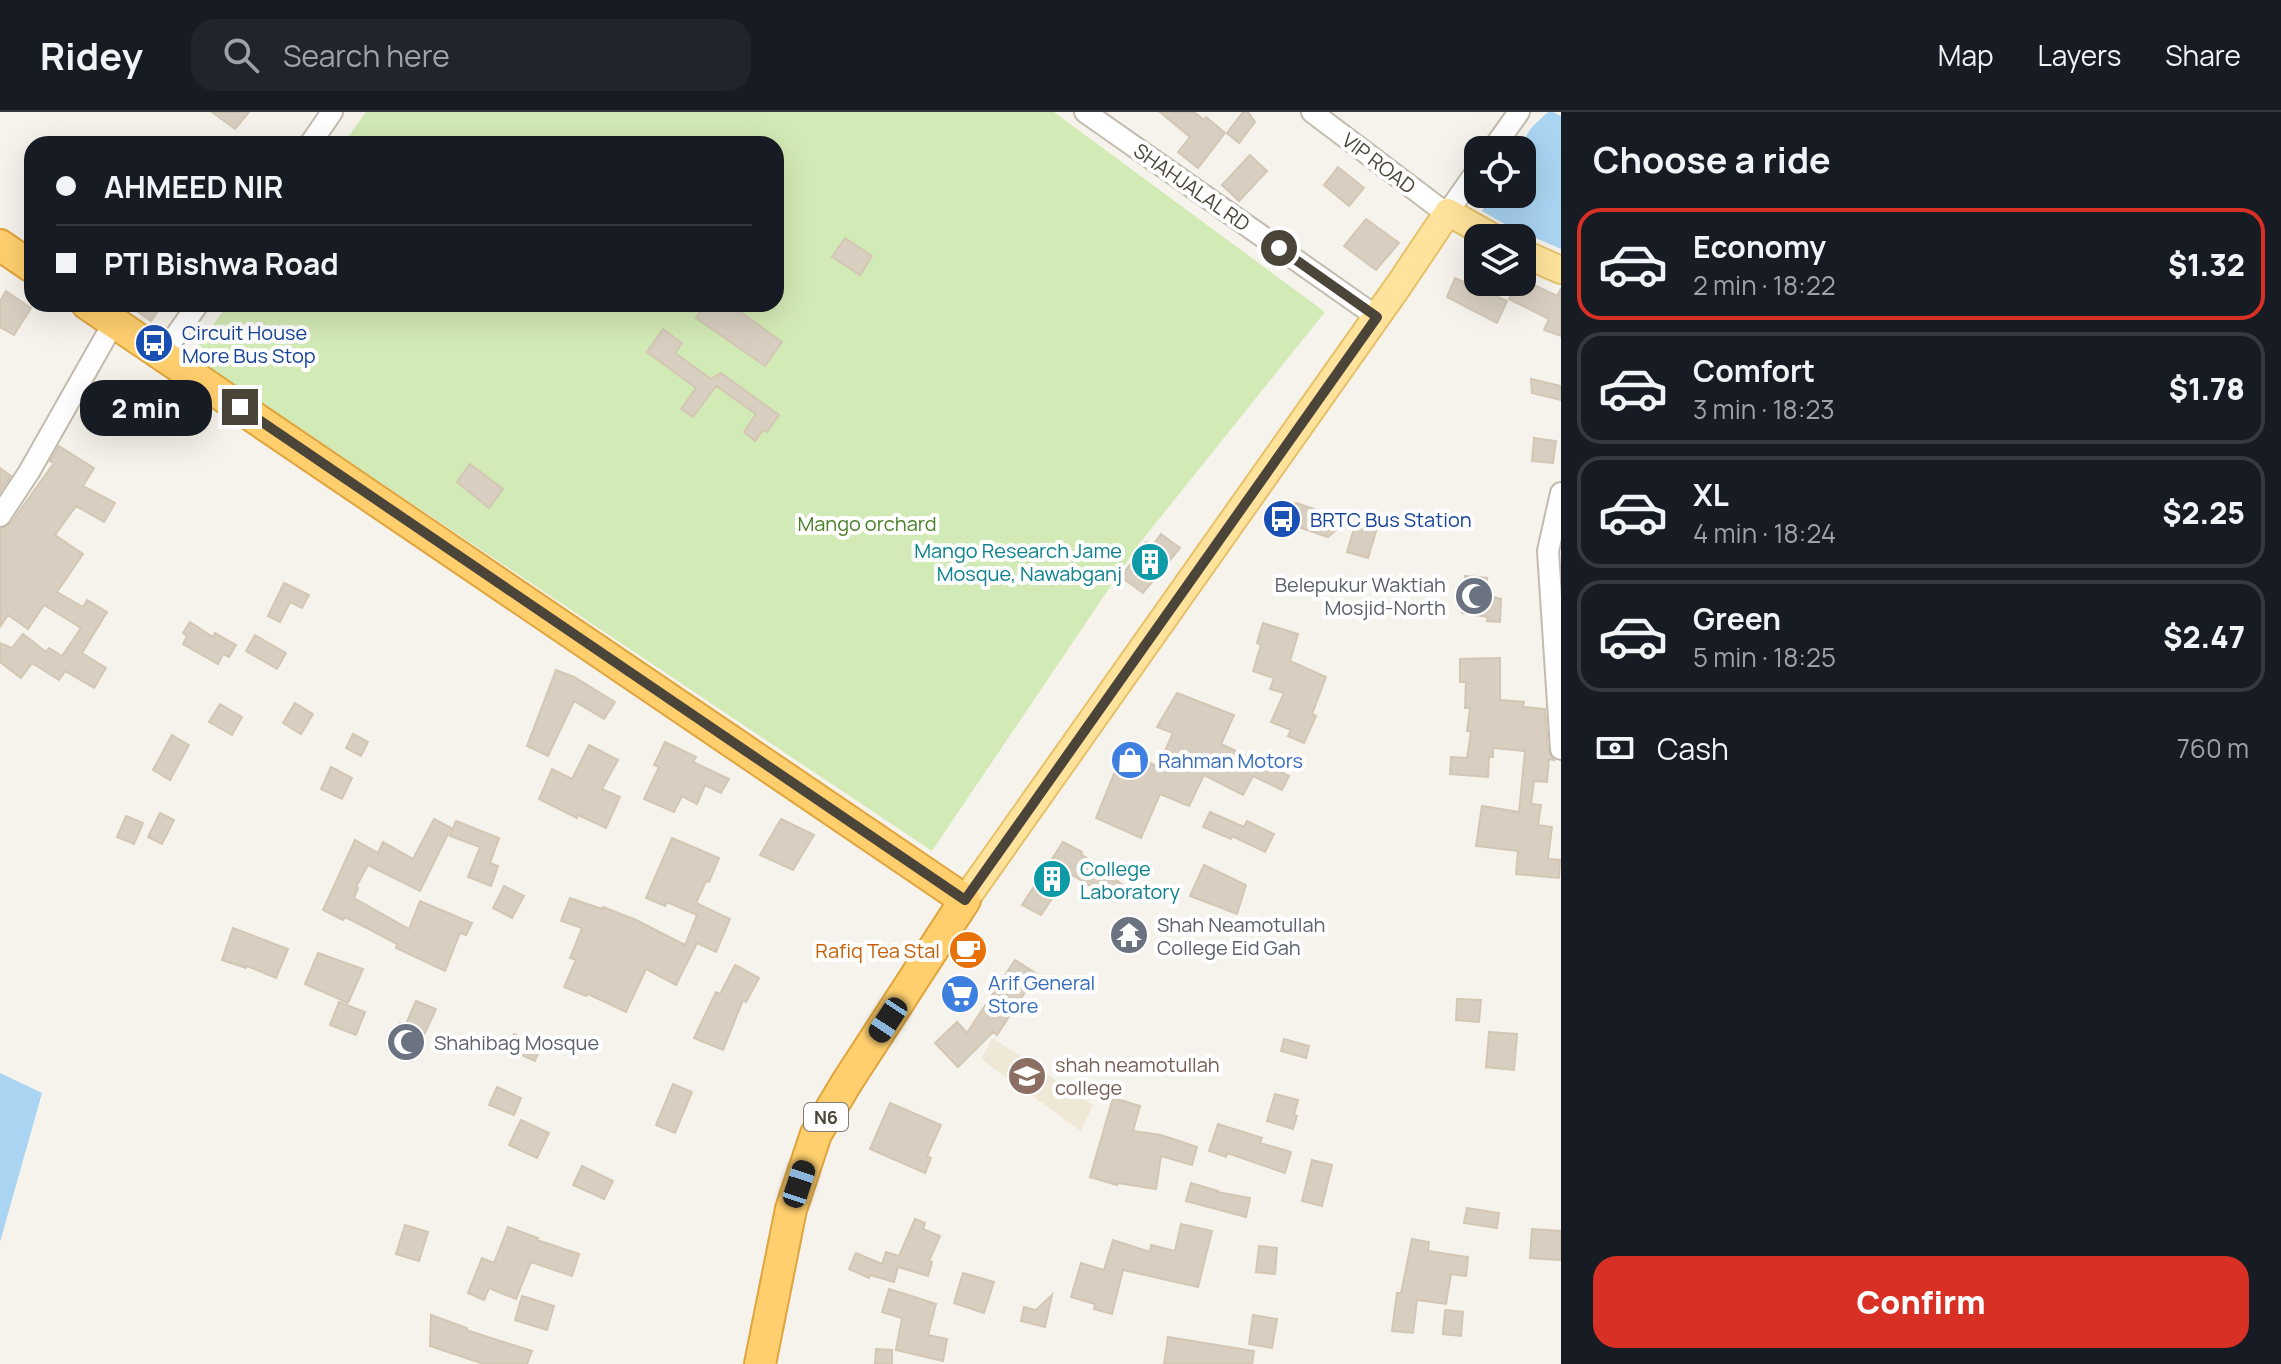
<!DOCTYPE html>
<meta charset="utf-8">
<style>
:root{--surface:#171b24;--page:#20242c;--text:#f1f3f6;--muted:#9ea1a6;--line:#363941;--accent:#d93025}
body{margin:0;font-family:Manrope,sans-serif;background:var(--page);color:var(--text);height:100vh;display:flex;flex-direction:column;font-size:30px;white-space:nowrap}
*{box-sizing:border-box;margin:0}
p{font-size:26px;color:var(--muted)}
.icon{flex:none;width:44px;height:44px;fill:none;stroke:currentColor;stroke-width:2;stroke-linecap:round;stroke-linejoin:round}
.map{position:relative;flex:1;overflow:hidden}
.panel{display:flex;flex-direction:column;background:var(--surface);width:720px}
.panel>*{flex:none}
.guide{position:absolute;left:24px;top:24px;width:760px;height:176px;border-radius:24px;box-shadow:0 8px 32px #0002;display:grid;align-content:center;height:176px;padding:0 32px;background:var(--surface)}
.fabs{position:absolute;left:1464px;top:24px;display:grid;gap:16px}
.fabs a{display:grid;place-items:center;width:72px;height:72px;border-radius:16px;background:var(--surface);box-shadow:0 8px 32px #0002;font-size:40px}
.end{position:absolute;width:36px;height:36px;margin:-18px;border:10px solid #4b4439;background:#fff;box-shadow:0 0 0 4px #fff}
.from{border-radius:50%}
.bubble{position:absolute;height:56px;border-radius:24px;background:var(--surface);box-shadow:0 8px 32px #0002;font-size:26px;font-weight:800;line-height:56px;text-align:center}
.car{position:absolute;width:24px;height:48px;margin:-24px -12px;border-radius:10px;box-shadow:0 0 6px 2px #0007;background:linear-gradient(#222 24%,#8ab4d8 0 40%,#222 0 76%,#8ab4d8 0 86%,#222 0)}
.guide b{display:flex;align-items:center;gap:28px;height:76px;font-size:30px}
.guide b+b{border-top:2px solid var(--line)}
.guide i{width:20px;height:20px;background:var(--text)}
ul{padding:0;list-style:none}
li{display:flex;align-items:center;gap:24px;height:112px;margin:0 16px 12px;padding:0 16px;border:4px solid var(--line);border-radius:24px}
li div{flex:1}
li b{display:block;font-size:30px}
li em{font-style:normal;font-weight:800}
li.active{border-color:var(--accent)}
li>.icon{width:72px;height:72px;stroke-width:1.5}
h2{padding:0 32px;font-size:36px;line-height:96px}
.pay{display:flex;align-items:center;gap:20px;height:88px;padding:0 32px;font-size:30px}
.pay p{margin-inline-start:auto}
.action{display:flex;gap:16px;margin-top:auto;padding:16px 32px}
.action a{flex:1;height:92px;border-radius:24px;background:var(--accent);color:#fff;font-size:32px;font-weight:800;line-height:92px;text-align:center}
header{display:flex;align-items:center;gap:48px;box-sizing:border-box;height:112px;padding:0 40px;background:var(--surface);border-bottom:2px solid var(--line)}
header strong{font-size:38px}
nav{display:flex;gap:44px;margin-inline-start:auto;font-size:28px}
.search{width:560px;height:72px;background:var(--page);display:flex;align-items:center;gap:20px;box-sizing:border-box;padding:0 28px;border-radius:24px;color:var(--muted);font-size:30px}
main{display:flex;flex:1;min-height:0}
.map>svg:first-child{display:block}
</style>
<header>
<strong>Ridey</strong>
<div class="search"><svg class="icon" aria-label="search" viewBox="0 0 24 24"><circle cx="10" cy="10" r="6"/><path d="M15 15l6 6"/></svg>Search here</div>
<nav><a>Map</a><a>Layers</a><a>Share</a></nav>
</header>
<main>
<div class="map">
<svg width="1561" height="1252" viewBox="0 0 1561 1252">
<rect width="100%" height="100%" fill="#f6f3ec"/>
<!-- education -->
<path fill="#efe8d6" d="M993,926l100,67 -12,26 -100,-72z"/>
<!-- green -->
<path fill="#d2eab5" d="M366,0h688l271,200 -186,232 -207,307 -741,-495 37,-52h548v-160h-433z"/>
<!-- water -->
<path fill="#a9d4f2" d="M1548,0h5l8,4v133l-53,-23 -26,-15 8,-17h32v-44h-5l15,-23z
M0,961l42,20 -42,149z"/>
<!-- building -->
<path fill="#d8cfc1" stroke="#d3c7b4" stroke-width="2" d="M212,0h37l-14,17z
M1160,0h34l10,8 2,-3 19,16 -27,35 -20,-16 12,-15z
M1243,0h5l7,10 -16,21 -12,-10z
M1250,43l17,16 -28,30 -17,-16z
M1338,55l26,21 -15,18 -25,-21z
M1366,107l33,24 -23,27 -32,-24z
M845,126l27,18 -12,19 -28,-18z
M1455,166l52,23 -10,22 -50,-26z
M1517,170h11l29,14 4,-7v47l-17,-6 5,-11 -40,-20z
M6,179l25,17 -17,27 -14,-8v-26z
M127,192h36l-12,17z
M705,192h24l53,38 -17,24 -69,-48z
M663,217l19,14 -7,10 36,26 10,-6 58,42 -12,17 -4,-2 -8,11 -11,-9 12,-18 -40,-28 -23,31 -12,-8 15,-21 -49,-36z
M1531,267l30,7v14l-29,-7z
M1534,326l22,3 -3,22 -21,-2z
M59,334l35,22 -11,18 32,17 -11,19 -28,-16 -21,29 28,19 -26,38 26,15 4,-7 20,12 -25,41 24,15 -12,20 -29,-17 -6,9 -27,-17 -11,15 -21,-16v-19l12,5 11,-14 23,18 3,-4 13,8 19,-28 -37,-23 -16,24 -20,-14 -8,12v-98l11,-6 43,-60 -4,-2z
M470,352l33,25 -14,19 -32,-26z
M0,356l11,8 -11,16z
M1296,391l51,17 -19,17 -38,-13z
M1356,410l21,6 -9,30 -21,-6z
M1161,422l19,14 -37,45 -22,-16 25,-35 7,3z
M1465,464l22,2 -1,17 15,4 -1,23 -13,-1 1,-4 -26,-4z
M284,471l25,12 -7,13 -12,-6 -10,20 -12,-6z
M190,510l23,15 2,-4 21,12 -7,12 -6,-3 -5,10 -35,-20 4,-8 -4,-3z
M1263,511l35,11 -8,27 36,16 -14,37 4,2 -12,27 -16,-7 3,-6 -20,-8 13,-29 -14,-4 4,-11 -21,-7 8,-26 -4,-2z
M255,523l31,18 -9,16 -31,-18z
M1500,546v42l24,2 -1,5 22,2 3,41 6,10 -5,-1 -2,23 -13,-1 -3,23 10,1 -3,20 14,2 -4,32 12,1 -1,18 -43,-4 2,-23 -42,-5 6,-40 37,6 6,-61 -32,-3v9h-4l-1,20 -38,-3 1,-17 16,1 4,-26 -4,-1 3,-23h-5l1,-26h-6v-23z
M556,558l18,7 41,25 -11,17 -30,-18 -26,55 -21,-10z
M1177,581l57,22 -13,29 68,32 -7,14 -29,-14 -10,19 -39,-20 -15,31 -29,-12 -19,44 -45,-20 18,-44 13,-23 31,16 15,-34 -16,-6z
M295,591l18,11 -12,20 -18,-11z
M220,592l22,13 -10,18 -23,-13z
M353,622l15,8 -7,14 -15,-8z
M172,623l17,10 -19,35 -17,-10z
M665,630l31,15 -3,5 36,17 -8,14 -16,-8 -8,19 -15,-8 -8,16 -30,-13 15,-32 -5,-2z
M589,633l29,15 -16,29 18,8 -14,31 -28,-13 -1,3 -38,-19 13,-30 20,10z
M331,655l21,11 -10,21 -21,-10z
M1210,700l34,15 3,-6 27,13 -9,18 -33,-16 -1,3 -28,-12z
M160,701l14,7 -12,24 -14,-7z
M126,704l17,7 -9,21 -17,-7z
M434,707l17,9 -31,63 -52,-26 -12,22 2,1 -4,10 55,31 11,-28 52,22 -6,12 -6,-2 -15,38 -49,-23 1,-4 -28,-15 -24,-12 -2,3 -20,-10 32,-70 23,13 5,-11 30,17z
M781,707l33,16 -21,35 -33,-15z
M456,709l43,17 -9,25 8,3 -7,20 -23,-9 12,-30 -30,-11z
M672,726l47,20 -10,24 -3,-1 -10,22 34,16 -14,33 -19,-9 -21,42 -30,-16 -20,43 -38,-18 -2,2 -22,-9 12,-27 -6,-2 12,-30 -21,-7 9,-23 32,11 1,-2 33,13 49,25 12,-30 -30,-13 -2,4 -19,-8z
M1063,730l19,10 -1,2 46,34 -11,14 -22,-17 -2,2 -23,-14 -28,42 -19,-10z
M1204,753l42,20 -9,29 -47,-18z
M504,774l20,10 -12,22 -19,-10z
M233,816l55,21 -12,29 -29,-12 -1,2 -24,-8z
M318,841l45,16 -15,34 -43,-19z
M1015,848l22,14 -40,61 -4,-3 -35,35 -23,-24 22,-21 10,11z
M735,853l24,13 -13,24 -3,-2 -20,50 -29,-12 22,-46 4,2z
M1457,887l24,1 -2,22 -23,-2z
M416,889l20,8 -24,52 -24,-11 12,-27 5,3z
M339,890l26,10 -9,23 -26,-10z
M1489,920l28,2 -3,36 -28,-3z
M514,922l27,12 -6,15 -27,-12z
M1284,927l25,7 -3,12 -25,-7z
M673,972l19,8 -17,41 -19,-8z
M497,975l24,11 -7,17 -25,-10z
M1275,982l23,6 -4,15 3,1 -4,13 -26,-8z
M1113,986l27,8 -7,25 28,4 36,12 -5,18 -31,-9 -5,33 -38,-6 -1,2 -27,-8z
M890,991l51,22 -14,31 4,2 -6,15 -55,-24z
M521,1008l28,13 -12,25 -28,-13z
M1218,1012l44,14 -2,5 31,9 -6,21 -58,-20 -1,4 -17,-6z
M1312,1048l20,5 -10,41 -20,-5z
M582,1054l31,15 -9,18 -31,-14z
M1191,1071l27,8 -1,1 33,6 -4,19 -60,-16z
M1467,1096l32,5 -2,15 -33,-5z
M915,1107l10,4 -2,6 17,7 -11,25 3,1 -4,14 -30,-9 -4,15 -24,-7 -1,3 -20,-9 7,-16 26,11 4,-12 13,4z
M1181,1112l31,7 -14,56 -75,-17 -11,44 -18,-5 1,-5 -24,-7 10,-34 23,7 9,-30 37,12 1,-7 24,6z
M405,1113l23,7 -9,29 -23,-7z
M508,1115l30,11 -1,2 42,14 -7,22 -41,-14 -15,37 -27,-11 -5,12 -16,-7 14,-35 12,5z
M1532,1117l29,2v29l-31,-2z
M1412,1127l17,3 -1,9 40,6 -2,19 -15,-2 -5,30 -29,-4 -4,33 -21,-2 5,-38h4z
M1259,1134l18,2 -2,26 -19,-2z
M963,1161l31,9 -10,31 -30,-10z
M889,1177l47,15 -8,31 19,4 -4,22 -47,-11 6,-32 -20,-6z
M1052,1183l-7,32 -24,-6 3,-14 12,3z
M522,1184l32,10 -7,24 -32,-10z
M1445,1198l18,2 -2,24 -18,-2z
M431,1203l36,13 -1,2 66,21 -5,13h-43l-54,-18z
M1253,1203l24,4 -5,29 -23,-4z
M1168,1225l86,14 -2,13h-88z
M876,1237l16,1v14h-17z"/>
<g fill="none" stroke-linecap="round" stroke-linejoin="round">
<defs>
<path id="minor" d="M1085,0l292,205
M1312,0l127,96 9,4 30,-43
M310,32l22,-32
M1492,38l27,-38
M162,243l36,-51
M1561,381l-13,58 13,198
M0,404l29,-44 85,-150"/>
<path id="major" d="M1522,141l39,17
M965,788l434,-615 49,-73 46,26"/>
<path id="highway" d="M0,133l32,22
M87,192l878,596 -118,182 -31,52 -25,75 -31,155"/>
</defs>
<!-- minor casing -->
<use href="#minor" stroke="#c2bbae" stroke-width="24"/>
<!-- major casing -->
<use href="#major" stroke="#e6c16a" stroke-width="30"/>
<!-- highway casing -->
<use href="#highway" stroke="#e0a43c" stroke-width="34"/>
<!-- minor -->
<use href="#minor" stroke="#fff" stroke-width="20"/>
<!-- major -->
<use href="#major" stroke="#ffe39c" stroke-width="26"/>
<!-- highway -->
<use href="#highway" stroke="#ffcf6e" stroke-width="30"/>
</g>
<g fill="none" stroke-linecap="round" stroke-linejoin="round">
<!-- route -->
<path stroke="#4b4439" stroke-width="10" d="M240,295l725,493 412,-583 -98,-69"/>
</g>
<!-- icons -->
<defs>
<symbol id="bus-disc" viewBox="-11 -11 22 22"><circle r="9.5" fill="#1a4fb4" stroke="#fff"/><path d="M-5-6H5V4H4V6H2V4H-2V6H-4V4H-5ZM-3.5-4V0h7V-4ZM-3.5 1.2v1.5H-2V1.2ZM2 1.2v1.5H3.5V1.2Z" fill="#fff"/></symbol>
<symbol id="building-disc" viewBox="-11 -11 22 22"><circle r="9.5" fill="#0f9aa8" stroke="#fff"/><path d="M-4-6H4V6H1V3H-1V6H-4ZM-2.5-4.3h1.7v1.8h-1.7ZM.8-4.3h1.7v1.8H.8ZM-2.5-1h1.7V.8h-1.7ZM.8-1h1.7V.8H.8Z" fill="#fff"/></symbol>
<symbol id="mosque-disc" viewBox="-11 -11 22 22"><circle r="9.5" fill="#6b7280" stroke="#fff"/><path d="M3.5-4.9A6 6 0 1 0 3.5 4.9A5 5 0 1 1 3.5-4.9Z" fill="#fff"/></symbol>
<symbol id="shop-disc" viewBox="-11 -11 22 22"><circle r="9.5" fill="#3f7fe0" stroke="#fff"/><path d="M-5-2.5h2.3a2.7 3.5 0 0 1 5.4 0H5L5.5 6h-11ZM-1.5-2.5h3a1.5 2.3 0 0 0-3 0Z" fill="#fff"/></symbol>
<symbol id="temple-disc" viewBox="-11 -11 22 22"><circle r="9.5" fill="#6b7280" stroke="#fff"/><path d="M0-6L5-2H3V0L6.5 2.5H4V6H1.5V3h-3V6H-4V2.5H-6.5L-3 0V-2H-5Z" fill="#fff"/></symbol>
<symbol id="cafe-disc" viewBox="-11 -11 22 22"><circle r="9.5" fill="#e8710a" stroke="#fff"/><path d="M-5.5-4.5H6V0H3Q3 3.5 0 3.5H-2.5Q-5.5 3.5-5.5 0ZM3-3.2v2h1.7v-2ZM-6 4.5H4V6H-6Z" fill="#fff"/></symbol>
<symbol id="supermarket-disc" viewBox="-11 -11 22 22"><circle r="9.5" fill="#3f7fe0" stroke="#fff"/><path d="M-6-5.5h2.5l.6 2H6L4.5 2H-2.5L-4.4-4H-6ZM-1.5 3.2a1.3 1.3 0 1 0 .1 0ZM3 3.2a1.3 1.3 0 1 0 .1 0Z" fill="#fff"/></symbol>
<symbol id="university-disc" viewBox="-11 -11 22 22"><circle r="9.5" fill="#8d6e63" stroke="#fff"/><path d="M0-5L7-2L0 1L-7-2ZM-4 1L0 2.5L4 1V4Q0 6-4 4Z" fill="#fff"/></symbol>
</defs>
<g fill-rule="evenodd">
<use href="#bus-disc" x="132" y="209" width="44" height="44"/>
<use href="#bus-disc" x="1260" y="385" width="44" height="44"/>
<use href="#building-disc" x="1128" y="428" width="44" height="44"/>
<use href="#mosque-disc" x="1452" y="462" width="44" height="44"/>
<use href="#shop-disc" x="1108" y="626" width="44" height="44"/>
<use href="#building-disc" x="1030" y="745" width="44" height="44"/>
<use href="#temple-disc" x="1107" y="801" width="44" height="44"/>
<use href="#cafe-disc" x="946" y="816" width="44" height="44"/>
<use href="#supermarket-disc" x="938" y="860" width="44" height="44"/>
<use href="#mosque-disc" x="384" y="908" width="44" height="44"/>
<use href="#university-disc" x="1005" y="942" width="44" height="44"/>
</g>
<g text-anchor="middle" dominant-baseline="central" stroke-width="8" stroke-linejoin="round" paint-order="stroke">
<!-- shield labels -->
<rect fill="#fff" stroke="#817c74" stroke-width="2" x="804" y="991" width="44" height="28" rx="6"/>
<g font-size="18" font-weight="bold" fill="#4b4439">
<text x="826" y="1005">N6</text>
</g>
<!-- street labels -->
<g font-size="20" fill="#4b4439" stroke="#fff">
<text transform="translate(1379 51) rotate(37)">VIP ROAD</text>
<text transform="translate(1192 75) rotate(35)">SHAHJALAL RD</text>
</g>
<!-- transit labels -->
<g font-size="20" fill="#164399" stroke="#fff" text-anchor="start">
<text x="182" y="220">Circuit House<tspan x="182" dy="23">More Bus Stop</tspan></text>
<text x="1310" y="407">BRTC Bus Station</text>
</g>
<!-- park labels -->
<g font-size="20" fill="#4a7f2a" stroke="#fff">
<text x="867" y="411">Mango orchard</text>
</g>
<!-- culture labels -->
<g font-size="20" fill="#0d838f" stroke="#fff" text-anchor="end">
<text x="1122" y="438">Mango Research Jame<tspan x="1122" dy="23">Mosque, Nawabganj</tspan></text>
<text x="1080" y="756" text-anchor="start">College<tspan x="1080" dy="23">Laboratory</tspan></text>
</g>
<!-- worship labels -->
<g font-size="20" fill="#5b616d" stroke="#fff" text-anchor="start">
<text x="1446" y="472" text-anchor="end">Belepukur Waktiah<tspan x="1446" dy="23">Mosjid-North</tspan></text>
<text x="1157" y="812">Shah Neamotullah<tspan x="1157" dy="23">College Eid Gah</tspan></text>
<text x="434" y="930">Shahibag Mosque</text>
</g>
<!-- shop labels -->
<g font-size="20" fill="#366cbe" stroke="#fff" text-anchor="start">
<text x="1158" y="648">Rahman Motors</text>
<text x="988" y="870">Arif General<tspan x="988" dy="23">Store</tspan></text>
</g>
<!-- food labels -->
<g font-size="20" fill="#c56008" stroke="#fff" text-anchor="end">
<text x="940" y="838">Rafiq Tea Stal</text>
</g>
<!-- education labels -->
<g font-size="20" fill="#785e54" stroke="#fff" text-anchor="start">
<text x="1055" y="952">shah neamotullah<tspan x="1055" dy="23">college</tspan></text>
</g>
</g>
</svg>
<div class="fabs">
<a><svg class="icon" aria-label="locate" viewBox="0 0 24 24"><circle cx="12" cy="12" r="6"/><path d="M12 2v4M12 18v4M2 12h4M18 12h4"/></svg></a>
<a><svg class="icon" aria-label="layers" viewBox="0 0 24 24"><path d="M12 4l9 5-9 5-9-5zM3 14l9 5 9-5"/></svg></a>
</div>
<i class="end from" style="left:1279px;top:136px"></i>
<i class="end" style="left:240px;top:295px"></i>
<div class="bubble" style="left:80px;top:268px;width:132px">2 min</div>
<i class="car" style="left:888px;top:908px;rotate:213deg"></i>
<i class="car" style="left:799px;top:1072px;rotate:18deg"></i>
<div class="guide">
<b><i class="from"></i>AHMEED NIR</b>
<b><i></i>PTI Bishwa Road</b>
</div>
</div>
<section class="panel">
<h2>Choose a ride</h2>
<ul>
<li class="active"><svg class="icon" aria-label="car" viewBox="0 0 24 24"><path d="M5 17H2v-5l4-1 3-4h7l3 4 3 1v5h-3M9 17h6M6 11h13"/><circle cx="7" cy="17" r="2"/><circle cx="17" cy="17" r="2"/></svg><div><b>Economy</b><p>2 min · 18:22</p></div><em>$1.32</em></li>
<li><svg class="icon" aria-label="car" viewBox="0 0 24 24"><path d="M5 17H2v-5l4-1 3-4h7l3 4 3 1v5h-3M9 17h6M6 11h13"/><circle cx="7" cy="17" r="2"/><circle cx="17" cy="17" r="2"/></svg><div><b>Comfort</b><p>3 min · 18:23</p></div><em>$1.78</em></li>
<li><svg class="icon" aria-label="car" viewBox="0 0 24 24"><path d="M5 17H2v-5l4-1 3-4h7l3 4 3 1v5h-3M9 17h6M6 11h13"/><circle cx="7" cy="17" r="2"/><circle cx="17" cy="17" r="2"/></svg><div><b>XL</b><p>4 min · 18:24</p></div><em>$2.25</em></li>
<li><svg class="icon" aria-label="car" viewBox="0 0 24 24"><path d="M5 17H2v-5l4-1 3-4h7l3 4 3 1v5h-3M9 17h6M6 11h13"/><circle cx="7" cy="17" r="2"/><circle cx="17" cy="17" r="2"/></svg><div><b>Green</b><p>5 min · 18:25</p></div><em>$2.47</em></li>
</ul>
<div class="pay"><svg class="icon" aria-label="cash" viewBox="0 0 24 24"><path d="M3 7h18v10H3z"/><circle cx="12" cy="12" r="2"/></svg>Cash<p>760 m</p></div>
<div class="action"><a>Confirm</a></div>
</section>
</main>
